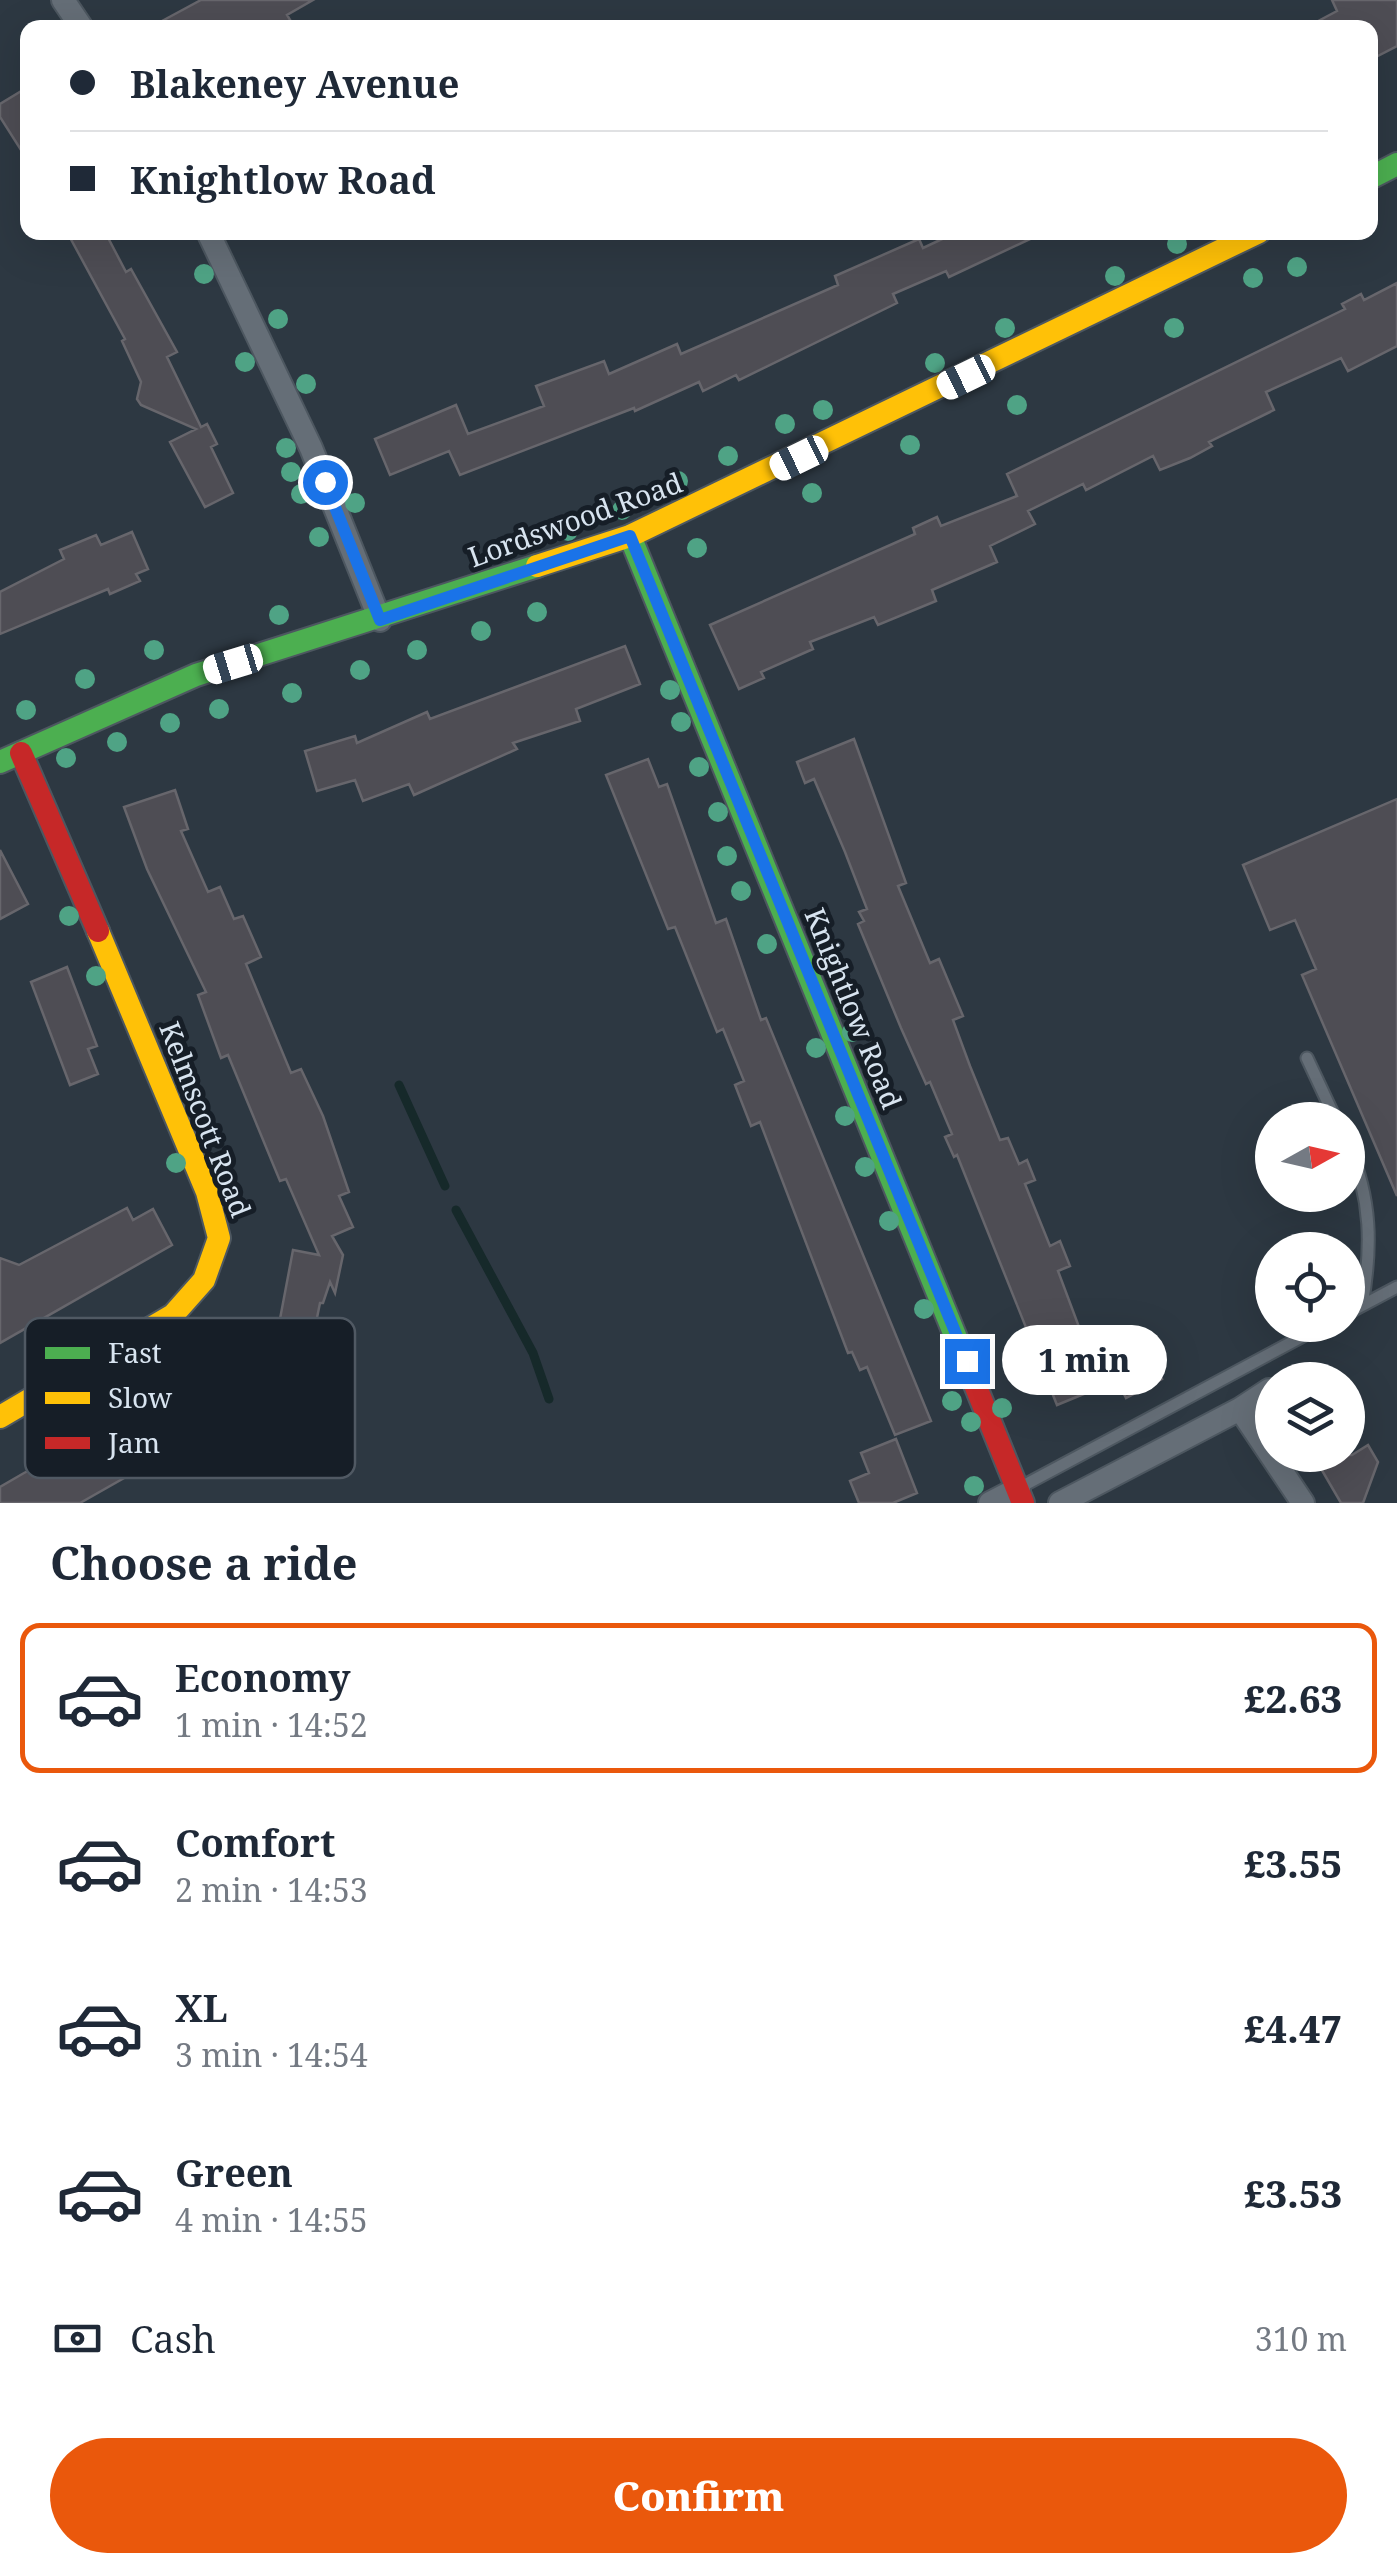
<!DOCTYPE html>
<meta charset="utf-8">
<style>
:root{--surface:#fff;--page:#f6f6f7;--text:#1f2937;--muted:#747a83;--line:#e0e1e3;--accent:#ea580c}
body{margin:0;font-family:"Noto Serif",serif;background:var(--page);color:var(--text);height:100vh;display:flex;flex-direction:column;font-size:38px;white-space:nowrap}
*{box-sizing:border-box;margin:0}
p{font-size:32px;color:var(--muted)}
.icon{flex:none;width:55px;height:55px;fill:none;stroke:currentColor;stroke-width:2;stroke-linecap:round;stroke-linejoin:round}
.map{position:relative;height:1503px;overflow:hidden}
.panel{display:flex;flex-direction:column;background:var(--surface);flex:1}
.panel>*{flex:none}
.guide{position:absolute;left:20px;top:20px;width:1358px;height:220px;border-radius:20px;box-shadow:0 10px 40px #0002;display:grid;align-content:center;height:220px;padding:0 50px;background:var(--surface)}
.needle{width:65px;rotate:82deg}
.buttons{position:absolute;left:1255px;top:1102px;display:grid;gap:20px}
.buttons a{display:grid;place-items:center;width:110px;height:110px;border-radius:50%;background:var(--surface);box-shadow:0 10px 40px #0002;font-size:50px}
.end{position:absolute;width:45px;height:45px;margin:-22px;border:12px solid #1a73e8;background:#fff;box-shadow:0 0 0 5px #fff}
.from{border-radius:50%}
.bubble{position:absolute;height:70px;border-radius:35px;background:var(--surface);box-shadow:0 10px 40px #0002;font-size:32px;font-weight:800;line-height:70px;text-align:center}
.car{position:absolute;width:30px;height:60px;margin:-30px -15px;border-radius:12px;box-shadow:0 0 8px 2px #0007;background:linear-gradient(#fff 24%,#345 0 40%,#fff 0 76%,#345 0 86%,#fff 0)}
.guide b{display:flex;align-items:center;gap:35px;height:95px;font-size:38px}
.guide b+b{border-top:2px solid var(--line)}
.guide i{width:25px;height:25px;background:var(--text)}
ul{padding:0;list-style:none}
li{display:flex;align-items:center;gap:30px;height:150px;margin:0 20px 15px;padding:0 30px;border:5px solid transparent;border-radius:20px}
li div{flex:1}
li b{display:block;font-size:38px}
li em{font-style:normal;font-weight:800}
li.active{border-color:var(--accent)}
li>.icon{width:90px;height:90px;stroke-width:1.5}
h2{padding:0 50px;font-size:45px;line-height:120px}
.pay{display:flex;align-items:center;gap:25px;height:110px;padding:0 50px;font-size:38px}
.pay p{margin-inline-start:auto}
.cta{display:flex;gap:20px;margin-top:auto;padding:20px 50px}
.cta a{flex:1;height:115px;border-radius:60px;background:var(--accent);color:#fff;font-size:40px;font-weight:800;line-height:115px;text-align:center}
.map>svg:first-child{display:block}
</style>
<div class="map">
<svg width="1397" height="1503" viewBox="0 0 1397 1503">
<rect width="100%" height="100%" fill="#2d3842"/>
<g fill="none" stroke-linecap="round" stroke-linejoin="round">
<!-- stream -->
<path stroke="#16292a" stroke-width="9" d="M399,1085l46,101
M456,1210l77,143 16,46"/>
</g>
<!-- building -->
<path fill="#4e4d54" stroke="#67666c" stroke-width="2.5" d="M201,0h112l-26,15 8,13h-146z
M1332,0h65v46l-27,14v-32h-65l32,-17z
M28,87v74l-28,-44v-13z
M67,232h38l21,40 5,-3 46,83 -10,5 34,70 6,-3 10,20 -6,3 22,46 -28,14 -35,-65 26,-13 -55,-24 -4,-6 4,-17 -19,-41 3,-2z
M957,232h88l-96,45 -3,-6 -53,23 4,9 -158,77 -3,-5 -33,16 -4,-9 -64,29 -1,-3 -174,67 -11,-24 -59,24 -15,-36 81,-34 12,29 76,-28 -8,-20 68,-25 5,13 68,-30 4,10 157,-69 -3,-9 84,-37 4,9z
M1397,283v63l-49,25 -7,-13 -75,34 8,18 -65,32 3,4 -22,12 -30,12 -7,-14 -67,34 -3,-6 -55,27 7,13 -45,22 7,16 -65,28 4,11 -58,24 -4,-8 -64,25 3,7 -52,23 3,6 -25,11 -29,-64 205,-91 -2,-6 24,-11 4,9 76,-30 -10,-22 338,-165 -3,-5 19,-10 3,6z
M132,532l16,37 -12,5 4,7 -30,13 -2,-5 -108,45v-42l64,-33 -4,-9 36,-15 5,10z
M625,646l15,38 -64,25 4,12 -67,22 4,6 -103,46 -5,-11 -46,17 -8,-21 -38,11 -12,-40 50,-15 2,7 70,-31 3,7z
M854,739l52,144 -8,3 32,77 9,-4 24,57 -10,4 17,46 30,74 8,-2 11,26 8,-4 8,20 -10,4 25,62 10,-5 10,25 -12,5 33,88 11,-5 11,28 -56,23 -100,-250 -3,2 -9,-20 7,-3 -22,-52 -4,2 -25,-56 -43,-104 6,-3 -5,-9 8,-3 -22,-57 -31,-73 -9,4 -8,-21z
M648,759l11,28 8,-3 49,139 10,-4 35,101 5,-2 165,403 -36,14 -28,-68 -7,3 -8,-18 -4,1 -88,-231 -9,4 -16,-41 9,-4 -21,-52 -6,3 -42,-105 -7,2 -62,-154z
M175,790l13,39 -7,2 27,61 12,-5 14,32 9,-3 18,41 -15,7 45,109 10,-4 22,47 26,76 -10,4 14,31 -21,9 11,19 -8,38 -5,-11 -7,21h-3l-10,49 -7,8 25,24 -32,9 -18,19 -14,-14 -92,54 -5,-7 -47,26 4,7 -44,25h-80v-16l24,-14 224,-115 32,-39 13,-69 26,5 -33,-76 -6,2 -52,-126 -7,3 -23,-63 8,-3 -59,-123 -23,-62z
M1397,799v397l-95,-221 14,-6 -21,-49 -25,10 -27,-65z
M0,850l28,54 -28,15z
M67,967l30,79 -9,3 10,25 -28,11 -39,-103z
M127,1208l6,12 20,-11 19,36 -172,98v-85l19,7z
M1151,1359l11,20 -36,19 -10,-20z
M896,1439l21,54 -24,10h-34l-9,-22 19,-8 -8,-20z
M1368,1445l10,17 -15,41h-22l-28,-48h39z"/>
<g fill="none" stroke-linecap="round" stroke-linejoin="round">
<defs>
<path id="lane" d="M1307,1058l29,62
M1348,1145c24,53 24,103 14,160
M1348,1313l49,-26
M1019,1488l305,-163"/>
<path id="street" d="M63,0l19,28
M208,232l103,216 69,172
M1240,1409l29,-19
M990,1503l29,-15
M1060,1503l180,-94 63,94"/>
<path id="fast" d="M1370,178l27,-14
M630,536l333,819
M0,762l196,-87 341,-109"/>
<path id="slow" d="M537,566l93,-30 629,-304
M0,1417l173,-102 31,-35 15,-42 -12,-46 -109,-261"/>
<path id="jam" d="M21,753l77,178
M963,1355l60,148"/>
</defs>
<!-- lane casing -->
<use href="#lane" stroke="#4d5760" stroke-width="15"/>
<!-- street casing -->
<use href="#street" stroke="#4d5760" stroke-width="26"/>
<!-- fast casing -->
<use href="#fast" stroke="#4d5760" stroke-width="26"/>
<!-- slow casing -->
<use href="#slow" stroke="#4d5760" stroke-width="26"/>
<!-- jam casing -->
<use href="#jam" stroke="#4d5760" stroke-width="26"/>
<!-- lane -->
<use href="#lane" stroke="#656e77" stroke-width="11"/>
<!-- street -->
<use href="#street" stroke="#656e77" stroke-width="22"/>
<!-- fast -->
<use href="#fast" stroke="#4caf50" stroke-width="22"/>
<!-- slow -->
<use href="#slow" stroke="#ffc107" stroke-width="22"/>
<!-- jam -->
<use href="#jam" stroke="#c62828" stroke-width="22"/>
</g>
<!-- trees -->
<g fill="#4fa385">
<circle cx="1177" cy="244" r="10"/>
<circle cx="1297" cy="267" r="10"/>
<circle cx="204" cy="274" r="10"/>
<circle cx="1115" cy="276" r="10"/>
<circle cx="1253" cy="278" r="10"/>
<circle cx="278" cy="319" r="10"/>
<circle cx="1005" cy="328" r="10"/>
<circle cx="1174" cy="328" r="10"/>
<circle cx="245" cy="362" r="10"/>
<circle cx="935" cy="363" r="10"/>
<circle cx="306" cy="384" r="10"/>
<circle cx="1017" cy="405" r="10"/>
<circle cx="823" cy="410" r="10"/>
<circle cx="785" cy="424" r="10"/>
<circle cx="910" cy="445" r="10"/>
<circle cx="286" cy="448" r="10"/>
<circle cx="728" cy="456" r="10"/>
<circle cx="291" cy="472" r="10"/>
<circle cx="678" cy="481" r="10"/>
<circle cx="812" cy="493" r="10"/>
<circle cx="301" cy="494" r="10"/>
<circle cx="355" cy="503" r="10"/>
<circle cx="622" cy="510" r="10"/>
<circle cx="568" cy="531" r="10"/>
<circle cx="319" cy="537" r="10"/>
<circle cx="697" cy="548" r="10"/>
<circle cx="537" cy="612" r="10"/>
<circle cx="279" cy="615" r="10"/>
<circle cx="481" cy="631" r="10"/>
<circle cx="154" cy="650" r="10"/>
<circle cx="417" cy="650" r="10"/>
<circle cx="360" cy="670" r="10"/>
<circle cx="85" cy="679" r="10"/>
<circle cx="670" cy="690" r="10"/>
<circle cx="292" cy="693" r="10"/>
<circle cx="219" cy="709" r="10"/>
<circle cx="26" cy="710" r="10"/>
<circle cx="681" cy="722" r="10"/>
<circle cx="170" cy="723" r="10"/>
<circle cx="117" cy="742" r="10"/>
<circle cx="66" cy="758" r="10"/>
<circle cx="699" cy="767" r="10"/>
<circle cx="718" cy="812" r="10"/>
<circle cx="727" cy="856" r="10"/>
<circle cx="741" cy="891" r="10"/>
<circle cx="69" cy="916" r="10"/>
<circle cx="767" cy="944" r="10"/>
<circle cx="96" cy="976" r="10"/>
<circle cx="852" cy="1032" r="10"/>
<circle cx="816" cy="1048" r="10"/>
<circle cx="845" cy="1116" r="10"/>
<circle cx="176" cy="1163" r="10"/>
<circle cx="865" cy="1167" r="10"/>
<circle cx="889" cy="1221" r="10"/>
<circle cx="924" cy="1309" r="10"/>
<circle cx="952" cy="1401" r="10"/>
<circle cx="1002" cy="1408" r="10"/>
<circle cx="971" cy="1422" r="10"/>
<circle cx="974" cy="1486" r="10"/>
</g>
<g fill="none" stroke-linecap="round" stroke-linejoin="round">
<!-- route -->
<path stroke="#1a73e8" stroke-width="12" d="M325,482l55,138 250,-84 337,825"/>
</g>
<g text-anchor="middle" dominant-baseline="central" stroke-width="10" stroke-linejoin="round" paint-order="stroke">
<!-- street labels -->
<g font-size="28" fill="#d8e4f0" stroke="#161e27">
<text transform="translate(575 519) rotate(-20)">Lordswood Road</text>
<text transform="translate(854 1008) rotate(68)">Knightlow Road</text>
<text transform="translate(206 1119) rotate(69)">Kelmscott Road</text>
</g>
</g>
<!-- legend -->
<rect x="25" y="1318" width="330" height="160" rx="15" fill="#161e27" stroke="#505963" stroke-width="2.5"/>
<rect x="45" y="1347" width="45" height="12" fill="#4caf50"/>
<rect x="45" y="1392" width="45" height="12" fill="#ffc107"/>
<rect x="45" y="1437" width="45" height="12" fill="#c62828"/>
<g font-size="28" fill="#d8e4f0">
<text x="108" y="1363">Fast</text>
<text x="108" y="1408">Slow</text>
<text x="108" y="1453">Jam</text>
</g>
</svg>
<div class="buttons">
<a><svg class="needle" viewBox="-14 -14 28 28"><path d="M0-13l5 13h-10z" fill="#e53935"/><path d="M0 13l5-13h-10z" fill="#747a83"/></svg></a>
<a><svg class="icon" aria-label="locate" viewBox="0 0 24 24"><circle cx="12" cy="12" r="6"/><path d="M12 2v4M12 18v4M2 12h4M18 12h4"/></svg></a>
<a><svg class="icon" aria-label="layers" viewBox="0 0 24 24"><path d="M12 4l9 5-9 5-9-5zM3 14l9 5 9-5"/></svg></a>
</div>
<i class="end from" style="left:325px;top:482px"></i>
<i class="end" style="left:967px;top:1361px"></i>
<div class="bubble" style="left:1002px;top:1325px;width:165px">1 min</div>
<i class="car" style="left:966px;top:377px;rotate:244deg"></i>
<i class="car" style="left:799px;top:458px;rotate:244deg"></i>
<i class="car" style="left:233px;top:664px;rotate:253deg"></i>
<div class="guide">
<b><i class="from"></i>Blakeney Avenue</b>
<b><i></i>Knightlow Road</b>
</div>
</div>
<section class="panel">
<h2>Choose a ride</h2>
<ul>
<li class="active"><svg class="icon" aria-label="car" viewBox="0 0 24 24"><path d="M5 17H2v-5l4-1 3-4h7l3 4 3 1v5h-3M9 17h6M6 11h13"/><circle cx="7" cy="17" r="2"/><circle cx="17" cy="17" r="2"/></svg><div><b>Economy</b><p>1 min · 14:52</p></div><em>£2.63</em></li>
<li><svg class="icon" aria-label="car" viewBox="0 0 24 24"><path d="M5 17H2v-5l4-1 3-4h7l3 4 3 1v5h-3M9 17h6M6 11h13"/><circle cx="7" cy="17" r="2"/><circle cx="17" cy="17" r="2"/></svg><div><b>Comfort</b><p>2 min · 14:53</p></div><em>£3.55</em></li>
<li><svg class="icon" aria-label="car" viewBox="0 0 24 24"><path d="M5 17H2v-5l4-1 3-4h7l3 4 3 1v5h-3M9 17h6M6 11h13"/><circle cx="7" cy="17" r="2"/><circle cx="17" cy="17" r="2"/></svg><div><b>XL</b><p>3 min · 14:54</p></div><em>£4.47</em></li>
<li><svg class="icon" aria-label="car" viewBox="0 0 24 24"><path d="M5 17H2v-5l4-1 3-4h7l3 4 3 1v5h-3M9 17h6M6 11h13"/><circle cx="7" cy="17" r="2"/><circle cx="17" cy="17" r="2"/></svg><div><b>Green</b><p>4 min · 14:55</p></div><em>£3.53</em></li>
</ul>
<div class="pay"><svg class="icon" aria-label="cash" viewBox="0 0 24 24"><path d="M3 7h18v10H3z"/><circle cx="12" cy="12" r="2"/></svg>Cash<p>310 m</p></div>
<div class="cta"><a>Confirm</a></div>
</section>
